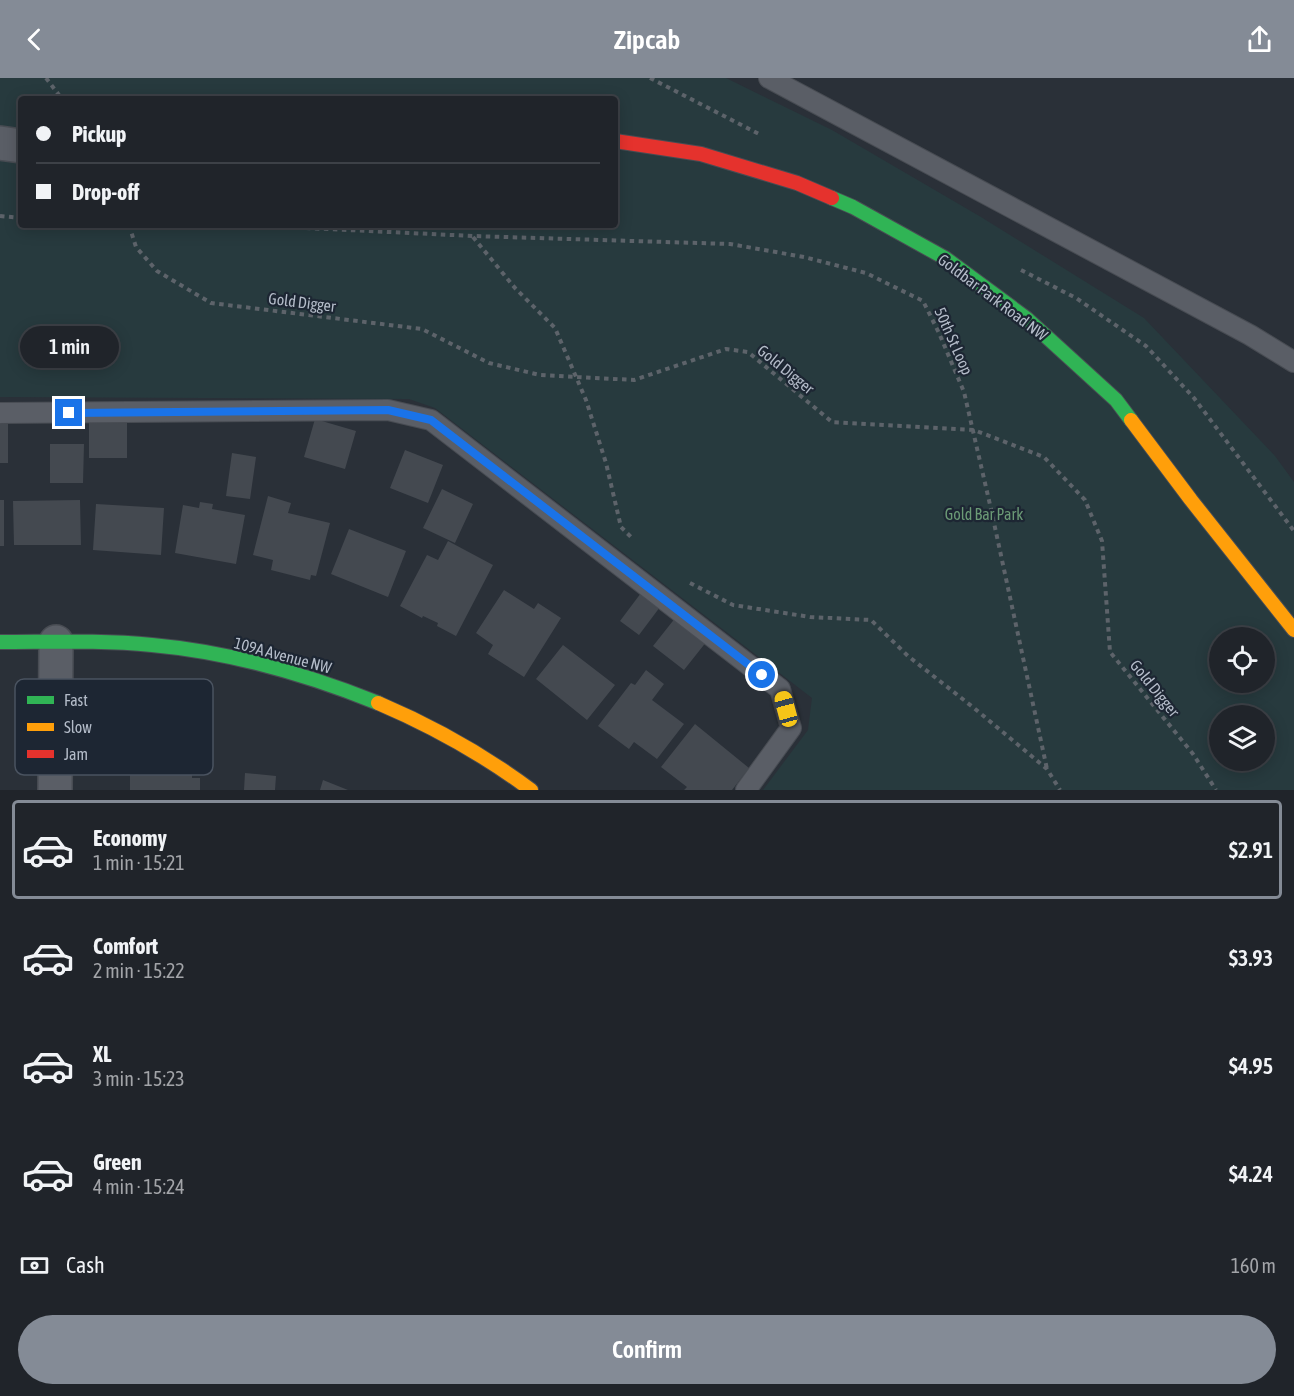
<!DOCTYPE html>
<meta charset="utf-8">
<style>
:root{--surface:#20242a;--page:#2d3036;--text:#f1f3f6;--muted:#a2a4a8;--line:#3d4147;--accent:#848b96}
body{margin:0;font-family:"Asap Condensed",sans-serif;background:var(--page);color:var(--text);height:100vh;display:flex;flex-direction:column;font-size:22px;white-space:nowrap}
*{box-sizing:border-box;margin:0}
p{font-size:20px;color:var(--muted)}
.icon{flex:none;width:33px;height:33px;fill:none;stroke:currentColor;stroke-width:2;stroke-linecap:round;stroke-linejoin:round}
.map{position:relative;height:712px;overflow:hidden}
.side{display:flex;flex-direction:column;background:var(--surface);flex:1}
.side>*{flex:none}
.banner{position:absolute;left:18px;top:18px;width:600px;height:132px;border-radius:6px;box-shadow:0 3px 15px #0003,0 0 0 2px var(--line);display:grid;align-content:center;height:132px;padding:0 18px;background:var(--surface)}
.fabs{position:absolute;left:1209px;top:549px;display:grid;gap:12px}
.fabs a{display:grid;place-items:center;width:66px;height:66px;border-radius:50%;background:var(--surface);box-shadow:0 3px 15px #0003,0 0 0 2px var(--line);font-size:30px}
.end{position:absolute;width:27px;height:27px;margin:-14px;border:8px solid #1a73e8;background:#fff;box-shadow:0 0 0 3px #fff}
.from{border-radius:50%}
.bubble{position:absolute;height:42px;border-radius:21px;background:var(--surface);box-shadow:0 3px 15px #0003,0 0 0 2px var(--line);font-size:20px;font-weight:600;line-height:42px;text-align:center}
.car{position:absolute;width:18px;height:36px;margin:-18px -9px;border-radius:8px;box-shadow:0 0 4px 2px #0007;background:linear-gradient(#f5c518 24%,#345 0 40%,#f5c518 0 76%,#345 0 86%,#f5c518 0)}
.banner b{display:flex;align-items:center;gap:21px;height:57px;font-size:22px}
.banner b+b{border-top:2px solid var(--line)}
.banner i{width:15px;height:15px;background:var(--text)}
ul{padding:10px 0 0;list-style:none}
li{display:flex;align-items:center;gap:18px;height:99px;margin:0 12px 9px;padding:0 6px;border:3px solid transparent;border-radius:6px}
li div{flex:1}
li b{display:block;font-size:22px}
li em{font-style:normal;font-weight:600}
li.selected{border-color:var(--accent)}
li>.icon{width:54px;height:54px;stroke-width:1.5}
.pay{display:flex;align-items:center;gap:15px;height:66px;padding:0 18px;font-size:22px}
.pay p{margin-inline-start:auto}
.button{display:flex;gap:12px;margin-top:auto;padding:12px 18px}
.button a{flex:1;height:69px;border-radius:36px;background:var(--accent);color:#fff;font-size:24px;font-weight:600;line-height:69px;text-align:center}
header{display:flex;justify-content:space-between;align-items:center;height:78px;padding:0 18px;background:var(--accent);color:#fff;font-size:27px;font-weight:600}
.map>svg:first-child{display:block}
</style>
<header><svg class="icon" aria-label="back" viewBox="0 0 24 24"><path d="M15 5l-7 7 7 7"/></svg>Zipcab<svg class="icon" aria-label="share" viewBox="0 0 24 24"><path d="M12 15V3M7 8l5-5 5 5M5 13v7h14v-7"/></svg></header>
<div class="map">
<svg width="1294" height="712" viewBox="0 0 1294 712">
<rect width="100%" height="100%" fill="#2a3038"/>
<!-- green -->
<path fill="#273a3e" fill-rule="evenodd" d="M0,0h726l106,52 149,87 163,101 131,138 19,26v308h-531l45,-60 4,-32 -377,-290 -26,-9 -409,-2zM21,21h594v126h-594zM1220,560h44v44h-44zM1220,638h44v44h-44z"/>
<!-- building -->
<path fill="#444950" d="M315,341l41,12 -11,38 -41,-12z
M127,343v37h-38v-36z
M0,346h8v39h-8z
M50,366h34l-1,39h-33z
M405,372l38,15 -15,38 -38,-15z
M232,375l24,4 -6,42 -24,-3z
M442,411l31,15 -18,39 -32,-15z
M268,418l23,7 -3,10 42,10 -14,53 -5,-1 -1,5 -39,-10 2,-10 -20,-5z
M0,422h4v46h-4z
M80,422l1,45h-67l-1,-44z
M200,424l13,2 -1,5 33,6 -9,49 -61,-11 8,-48 16,3z
M96,426l68,4 -3,47 -68,-5z
M349,451l57,22 -18,46 -57,-23z
M448,463l45,24 -37,71 -19,-10 1,-3 -15,-7 -1,2 -22,-12 27,-51 11,5z
M504,512l30,19 4,-6 23,15 -37,59 -36,-23 5,-9 -17,-12z
M641,515l19,14 -21,28 -19,-14z
M676,539l31,24 -23,29 -31,-24z
M563,567l52,40 -28,35 -51,-41z
M646,592l18,14 -12,16 32,24 -27,35 -23,-17 -5,7 -31,-23 33,-43 4,2z
M695,646l54,44 -17,22h-48l3,-3 -26,-20z
M142,667h50v33h8v12h-70v-16h12z
M245,695l31,3 -1,14h-31z
M323,702l25,10h-28z"/>
<g fill="none" stroke-linecap="round" stroke-linejoin="round">
<defs>
<path id="lane" d="M769,0l481,257 44,27
M0,335l388,-3 43,10 349,269 11,39 -45,62"/>
<path id="street" d="M0,65l21,3
M55,712l1,-148"/>
<path id="fast" d="M832,120l21,9 92,51 81,60 90,82 15,20
M0,564c51,0 101,-2 152,3 78,7 154,29 226,58"/>
<path id="slow" d="M1131,342l60,80 103,130
M378,625c54,23 106,52 153,87"/>
<path id="jam" d="M615,63l86,13 96,29 35,15"/>
</defs>
<!-- lane casing -->
<use href="#lane" stroke="#484c53" stroke-width="22"/>
<!-- street casing -->
<use href="#street" stroke="#484c53" stroke-width="36"/>
<!-- fast casing -->
<use href="#fast" stroke="#484c53" stroke-width="16"/>
<!-- slow casing -->
<use href="#slow" stroke="#484c53" stroke-width="16"/>
<!-- jam casing -->
<use href="#jam" stroke="#484c53" stroke-width="16"/>
<!-- path -->
<path stroke="#5d636a" stroke-width="4" stroke-dasharray="4.5 4.5" stroke-linecap="butt" d="M46,0l16,21
M650,0l109,56
M0,138l21,2
M129,147l7,22 21,24 54,32 211,26 67,34 51,12 94,5 92,-31 22,3 84,70 142,8 70,27 41,43 17,41 8,111 83,102 23,36
M243,147l230,11 257,8 74,13 62,16 57,28 16,32 25,59 27,117 56,260
M473,159l42,51 40,40 31,72 20,63 15,64 10,10
M1021,192l55,28 70,48 48,52 100,133
M690,505l43,22 77,12 61,3 37,36 66,52 73,61 13,21"/>
<!-- lane -->
<use href="#lane" stroke="#5a5e66" stroke-width="20"/>
<!-- street -->
<use href="#street" stroke="#5a5e66" stroke-width="33"/>
<!-- fast -->
<use href="#fast" stroke="#30b455" stroke-width="14"/>
<!-- slow -->
<use href="#slow" stroke="#ff9f0a" stroke-width="14"/>
<!-- jam -->
<use href="#jam" stroke="#e5322d" stroke-width="14"/>
</g>
<g fill="none" stroke-linecap="round" stroke-linejoin="round">
<!-- route -->
<path stroke="#1a73e8" stroke-width="8" d="M69,335l319,-3 43,10 331,255"/>
</g>
<g text-anchor="middle" dominant-baseline="central" stroke-width="4.5" stroke-linejoin="round" paint-order="stroke">
<!-- street labels -->
<g font-size="16" fill="#b4bcc9" stroke="#1d2633">
<text transform="translate(993 219) rotate(37)">Goldbar Park Road NW</text>
<text transform="translate(302 224) rotate(7)">Gold Digger</text>
<text transform="translate(954 263) rotate(66)">50th St Loop</text>
<text transform="translate(786 291) rotate(39)">Gold Digger</text>
<text transform="translate(283 577) rotate(15)">109A Avenue NW</text>
<text transform="translate(1155 610) rotate(51)">Gold Digger</text>
</g>
<!-- park labels -->
<g font-size="16" fill="#6b9a76" stroke="#1d2633">
<text x="984" y="436">Gold Bar Park</text>
</g>
</g>
<!-- legend -->
<rect x="15" y="601" width="198" height="96" rx="9" fill="#1d2633" stroke="#4a5360" stroke-width="1.5"/>
<rect x="27" y="618" width="27" height="8" fill="#30b455"/>
<rect x="27" y="645" width="27" height="8" fill="#ff9f0a"/>
<rect x="27" y="672" width="27" height="8" fill="#e5322d"/>
<g font-size="16" fill="#b4bcc9">
<text x="64" y="628">Fast</text>
<text x="64" y="655">Slow</text>
<text x="64" y="682">Jam</text>
</g>
</svg>
<div class="fabs">
<a><svg class="icon" aria-label="locate" viewBox="0 0 24 24"><circle cx="12" cy="12" r="6"/><path d="M12 2v4M12 18v4M2 12h4M18 12h4"/></svg></a>
<a><svg class="icon" aria-label="layers" viewBox="0 0 24 24"><path d="M12 4l9 5-9 5-9-5zM3 14l9 5 9-5"/></svg></a>
</div>
<i class="end from" style="left:762px;top:597px"></i>
<i class="end" style="left:69px;top:335px"></i>
<div class="bubble" style="left:20px;top:248px;width:99px">1 min</div>
<i class="car" style="left:786px;top:631px;rotate:345deg"></i>
<div class="banner">
<b><i class="from"></i>Pickup</b>
<b><i></i>Drop-off</b>
</div>
</div>
<section class="side">
<ul>
<li class="selected"><svg class="icon" aria-label="car" viewBox="0 0 24 24"><path d="M5 17H2v-5l4-1 3-4h7l3 4 3 1v5h-3M9 17h6M6 11h13"/><circle cx="7" cy="17" r="2"/><circle cx="17" cy="17" r="2"/></svg><div><b>Economy</b><p>1 min · 15:21</p></div><em>$2.91</em></li>
<li><svg class="icon" aria-label="car" viewBox="0 0 24 24"><path d="M5 17H2v-5l4-1 3-4h7l3 4 3 1v5h-3M9 17h6M6 11h13"/><circle cx="7" cy="17" r="2"/><circle cx="17" cy="17" r="2"/></svg><div><b>Comfort</b><p>2 min · 15:22</p></div><em>$3.93</em></li>
<li><svg class="icon" aria-label="car" viewBox="0 0 24 24"><path d="M5 17H2v-5l4-1 3-4h7l3 4 3 1v5h-3M9 17h6M6 11h13"/><circle cx="7" cy="17" r="2"/><circle cx="17" cy="17" r="2"/></svg><div><b>XL</b><p>3 min · 15:23</p></div><em>$4.95</em></li>
<li><svg class="icon" aria-label="car" viewBox="0 0 24 24"><path d="M5 17H2v-5l4-1 3-4h7l3 4 3 1v5h-3M9 17h6M6 11h13"/><circle cx="7" cy="17" r="2"/><circle cx="17" cy="17" r="2"/></svg><div><b>Green</b><p>4 min · 15:24</p></div><em>$4.24</em></li>
</ul>
<div class="pay"><svg class="icon" aria-label="cash" viewBox="0 0 24 24"><path d="M3 7h18v10H3z"/><circle cx="12" cy="12" r="2"/></svg>Cash<p>160 m</p></div>
<div class="button"><a>Confirm</a></div>
</section>
